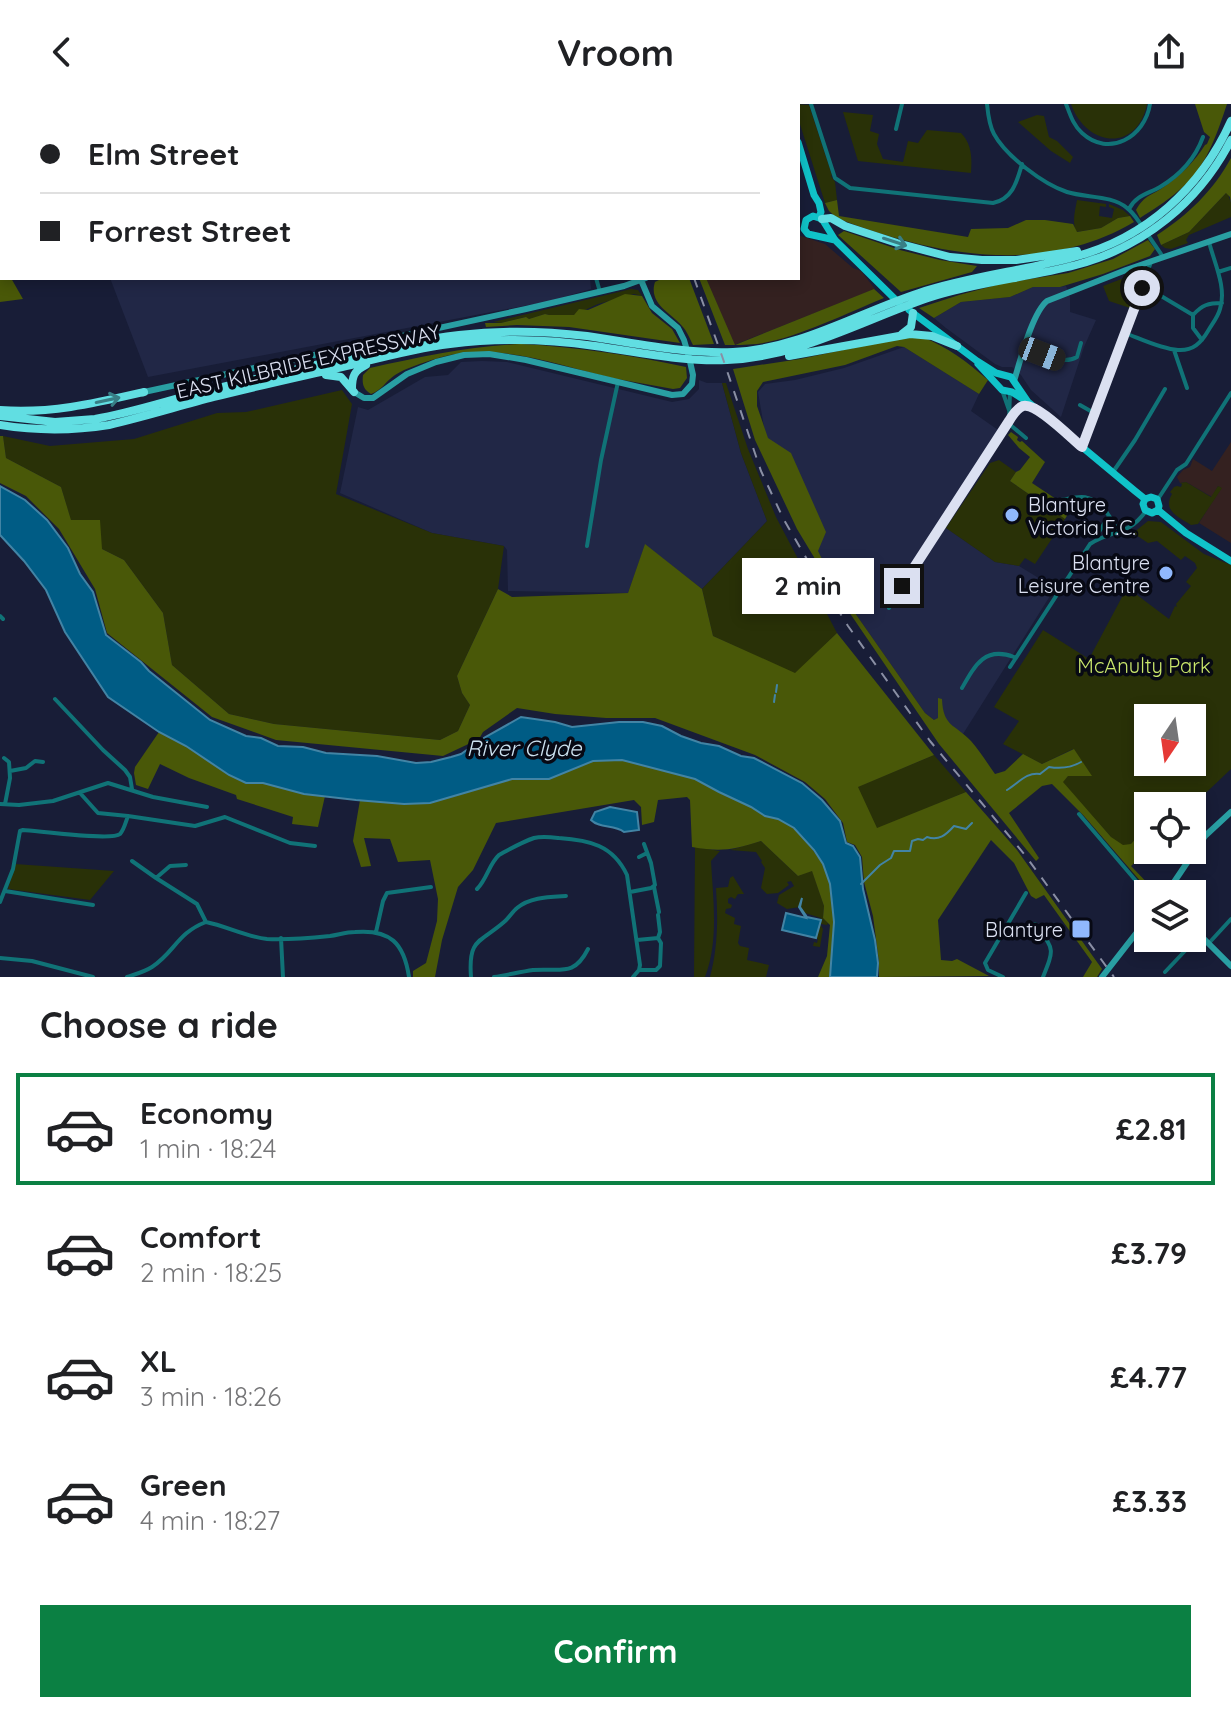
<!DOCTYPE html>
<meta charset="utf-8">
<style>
:root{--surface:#fff;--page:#f2f2f2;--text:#202124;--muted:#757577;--line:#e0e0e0;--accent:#0b8043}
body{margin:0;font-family:Quicksand,sans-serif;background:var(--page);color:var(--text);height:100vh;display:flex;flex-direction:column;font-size:30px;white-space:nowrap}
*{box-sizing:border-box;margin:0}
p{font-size:26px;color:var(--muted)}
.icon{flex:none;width:44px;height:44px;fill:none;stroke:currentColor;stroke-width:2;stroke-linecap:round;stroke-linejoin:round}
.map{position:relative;height:873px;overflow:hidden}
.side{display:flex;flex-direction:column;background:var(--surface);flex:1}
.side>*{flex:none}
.guide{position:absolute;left:0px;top:0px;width:800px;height:176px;box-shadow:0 4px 12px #0003;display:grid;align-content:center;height:176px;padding:0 40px;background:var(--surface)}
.needle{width:52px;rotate:193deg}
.tools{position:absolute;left:1134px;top:600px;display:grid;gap:16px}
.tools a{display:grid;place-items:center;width:72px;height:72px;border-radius:0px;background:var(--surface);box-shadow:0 4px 12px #0003;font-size:40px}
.end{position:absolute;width:36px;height:36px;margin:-18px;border:10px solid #dbe0f1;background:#111;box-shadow:0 0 0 4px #111}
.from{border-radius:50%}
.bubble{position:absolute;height:56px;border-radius:0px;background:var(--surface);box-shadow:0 4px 12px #0003;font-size:26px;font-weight:800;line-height:56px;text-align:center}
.car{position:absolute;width:24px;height:48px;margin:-24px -12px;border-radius:10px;box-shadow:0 0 6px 2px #0007;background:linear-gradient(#222 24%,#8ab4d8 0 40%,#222 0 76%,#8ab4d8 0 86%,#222 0)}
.guide b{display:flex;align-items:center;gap:28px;height:76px;font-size:30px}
.guide b+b{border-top:2px solid var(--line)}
.guide i{width:20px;height:20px;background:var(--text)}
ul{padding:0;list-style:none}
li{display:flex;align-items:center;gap:24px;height:112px;margin:0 16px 12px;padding:0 24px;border:4px solid transparent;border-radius:0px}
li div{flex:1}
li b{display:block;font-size:30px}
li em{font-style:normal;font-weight:800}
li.active{border-color:var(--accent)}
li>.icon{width:72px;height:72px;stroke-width:1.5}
h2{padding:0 40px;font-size:36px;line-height:96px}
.primary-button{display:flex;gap:16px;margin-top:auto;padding:16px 40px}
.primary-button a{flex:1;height:92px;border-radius:0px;background:var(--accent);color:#fff;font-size:32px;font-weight:800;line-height:92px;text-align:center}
header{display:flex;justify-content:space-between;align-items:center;height:104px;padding:0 40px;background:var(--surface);font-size:36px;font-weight:800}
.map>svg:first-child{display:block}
</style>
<header><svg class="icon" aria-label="back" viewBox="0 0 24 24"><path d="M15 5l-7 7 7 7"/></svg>Vroom<svg class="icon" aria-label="share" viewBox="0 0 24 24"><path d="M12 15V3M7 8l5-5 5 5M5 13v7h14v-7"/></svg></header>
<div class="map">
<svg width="1231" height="873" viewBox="0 0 1231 873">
<rect width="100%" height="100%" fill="#181d37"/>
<!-- commercial -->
<path fill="#342120" d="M798,131l27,9 28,24 8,3 14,18 -141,56 -28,-67h92z
M1231,338v101l-32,-20 22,-35 -3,-2 -6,11 -26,-15 -6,1 -3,-6 6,-7 7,-3 3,-8 19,12z"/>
<!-- built -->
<path fill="#212746" d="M110,174h480l1,11 -41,12 -402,76z
M1066,182l4,11v15l26,8 -12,27 -23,70 -30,-27 -10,-15 -9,-8h-10l-7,-3 -49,-36 -12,-10 27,-16 49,-5 23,-10h27z
M904,243l75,47 -8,17 27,19 -59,93 56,39 24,4 36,22 -92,146 -29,-14 -9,-7 -91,-130 -64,-121 -12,-70 7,-8 30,-4 49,-12z
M482,257l25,1 165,40 17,-3 10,-10v-9l8,3h15l19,70 26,68 -65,68 -57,-44 -17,48 -120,-2 -1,-41 -3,-4 -72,-13 -92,-40 18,-86 10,3 57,-33 23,-2 13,-13z"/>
<!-- green -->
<path fill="#293107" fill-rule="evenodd" d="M794,0l15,1 23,70 -1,1 4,6 2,18 -12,3 -27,-85v-12h-4z
M1071,0h76c-10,49 -61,43 -76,0z
M843,8l30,3 -3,16 9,3 -2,10 6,15 20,3 5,-21 10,2 9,-13 34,3c11,11 11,25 10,40l-113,-12z
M1037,11l7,1 5,21 8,4 16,16 -3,6 -19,-12 -33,-29z
M1227,88l4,11v14l-42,18 -3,5 2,3 -17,6 -6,-1 -4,-3 28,-13z
M1077,96l29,4v3l-6,-1 -1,10 13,2 2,-9 -5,-2v-3l14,6 7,6 -12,2 -17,10 -25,4c-4,-11 -1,-21 1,-32z
M1140,168l4,3 -14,33 -21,-7 -6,-15z
M631,185l7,1 4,6 -8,-2 -36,10 -24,11h-25l-4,-1 -16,5 -4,-2 -24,6 -8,-1z
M722,279h4l22,66 28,68 61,116 -42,41 -82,-38 -11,-47 65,-68 -26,-68z
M342,286l10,14 -16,90 96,39 72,13 -6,43 -41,87 5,17 8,12 -12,26 -18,9 -166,-16 -45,-10 -57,-49 -9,-52 -39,-53 -22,-11 -31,-28 -10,-34 -55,-29 -3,-22 47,10 84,-7 83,-26 29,-1z
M999,356l17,12 -6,9 55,38 -30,45 -10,-6 -6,8 -24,-4 -49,-34 44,-65z
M1186,378l25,15 7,-11 4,2 -24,36 -7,1c-12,-8 -29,-14 -19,-31l-2,-2 4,-5 3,-1 4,1 1,-3 -2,-1z
M1148,417l13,1 43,32 27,11v204l-39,37h-44v43l-17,17 -20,-29 -49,-55 6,-6 5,-27 -31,15 -39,-20 16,-23 -25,-14 49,-77 46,29 33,-62 7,-8 40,30 6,-13 2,1 -1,-3 15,-18 -5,-4 11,-14 -2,-5 -10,-7 -4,4 -24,-19 -9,2 -15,-10zM1148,614h44v44h-44z
M934,651l32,37 -89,37 -20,-42z
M761,737l37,35 14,-6 12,36 -1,12 5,5 -1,2 -6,-1v2l2,3 -3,18 -7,-1 1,-4 3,1 1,-4 -2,-1 5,-20 -16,-5 -5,-6 -13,2 -10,-6 2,-8 15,-9 -3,-5 -4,1 2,3 -11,8 -11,1 -6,-6 4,-20 -4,-6 1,-1 -6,-9 -26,-2z
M695,743l25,4 -9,10c2,38 8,80 -6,116h-11z
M15,760l99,7 -24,29 -82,-11z
M733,772l11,18h-6l-3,5 -4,-2 -3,2v4l4,2 -1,3 -5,1 -1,4 10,5 -1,6 7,2 -3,17 2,3 9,2 -2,12 22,5 -3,12h-56c8,-30 8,-59 6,-89l12,-1 2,-9z"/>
<!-- forest -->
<path fill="#495808" d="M0,0h24v2h-22v172h9l12,21 -23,3z
M1195,0h32c-20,61 -31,80 -87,114l-4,-8c9,-16 16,-14 29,-24 17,-12 29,-24 40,-41l2,-1 3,-7 -6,-5z
M1231,54v45l-1,-6 -4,-4 -37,39 -28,13 -4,-10c31,-20 56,-44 74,-77z
M837,96l2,16 129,21 3,-8 37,-1 18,-8h19l28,4 4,8 24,-4 17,-10 12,-2 4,6c-93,55 -202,33 -297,-4l-8,-7 -4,-8z
M844,127l56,19 40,10 37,6 -5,6 -71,20 -63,-57z
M1148,136l7,9 -5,7 -47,18 -43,13h-27l-23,10 -49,5 -27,16 -15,-10 40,-13 45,-12 64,-10 45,-14z
M663,174h26l25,66 -21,1c-3,-6 -6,-14 -11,-19 -11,-13 -34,-22 -27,-44z
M699,174h7l29,67 139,-56 10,9c-37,15 -89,41 -127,46 -11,1 -22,1 -32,1z
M625,190l17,2 10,17 20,16 8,14 -111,-16 -52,-2 -31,2 -1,-4h16l25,-6 3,2 16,-5 4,1h25l5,-6 9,1z
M922,233c26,10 45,25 66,43l-9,14 -75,-47 -7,-1 -52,19 -82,17 -6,9v15l11,32 23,15 35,79 -8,19 16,32 91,130 9,7 4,-2v-20l4,1c1,28 13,25 29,42 9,10 16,22 24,33l10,-3 18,-17 19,10 32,-15 18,27h-24l-5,6 48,55 12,8 8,-1 17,-19v24l-17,17 25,26 -2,2h-6l-1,7 -9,-11 4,-7 -58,-67 -32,-32 -10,2 -33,27 30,45 -3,3 -97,-117 -107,-157 -35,-58 -42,-89 -22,-71 67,-10 96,-20z
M521,240c56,3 110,11 165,23l1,11 -7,10 -7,1c-20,-4 -41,-7 -61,-11 -57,-14 -118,-38 -177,-19 -13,4 -29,9 -40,16 -9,6 -14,16 -24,19 -8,-5 -9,-10 -8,-19l7,-7c50,-11 100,-22 151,-24z
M1011,328l7,5 -1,3 3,2 2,-1 23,21 -13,21 39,26 -6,10 -55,-38 6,-9 4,-2 10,-13 -11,-9 -11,-13z
M0,332h3l3,22 55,29 10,33h29l2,29 22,11 39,53 9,52 57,49 45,10 166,16 18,-9 12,-26 -8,-12 -5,-17 41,-87 14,8 116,-4 17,-49 57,45 11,47 82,37 42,-40 97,122 -76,32 19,41 89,-36 51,58 85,119 -5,8h-14l9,-15 -48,-67 -8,4 -5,-3 -17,-33 -23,-23 -53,80 3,40 11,1 5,-2 32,17 -110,1v-15l-6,-46 -9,-34 -2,-25 -7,-12 -8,-3 -4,-19 -18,-24 -20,-17 -50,-27 -100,-37h-49l-51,-4 -38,-6 -34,24 -4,7 -36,17 -167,-16 -64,-23 -105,-84 -12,-44 -36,-60 -33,-33 -26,-13z
M159,628l27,14 43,29 17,8h17l41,11 21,2 -7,31 -26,-3 1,-7 -56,-18 -1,-4 -47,-17 -29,-14 -12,25 -12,-4 -2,-12 1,-6z
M622,656l73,19 24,13 32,15 14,9 13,3 16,9 10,10 19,26 7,20 4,38 -4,55h-12l9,-21 3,-31 -7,-7 1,-12 -12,-35 -14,5 -37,-35c-28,9 -40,11 -69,6l-2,-47 -3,-3 -29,3 -4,22 -12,3 -1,-18 -7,-7 -138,23 -23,47 -15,17 -16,53 -7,37h-22v-6l13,-8 11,-42 1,-22 -8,-39 -32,2 -8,-23 -26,-1 7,28 -10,1 -8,-26 7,-41 44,4 26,-1 82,-24h37l44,-18z"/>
<!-- water -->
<path fill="#005c85" stroke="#4284a5" stroke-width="2" d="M0,382l25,14 22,20 21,28 12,26 13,18 13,43 35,27 8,9 61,49 36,16 15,2 17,8 25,1 23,6 51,3 39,7 15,-1 20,-5 10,-3 10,-7 6,1 5,-2 2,-8 37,-21 34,5 17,5 47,-5h24l19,4 19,10 20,7 18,3 22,10 13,2 48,25 20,17 18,21 6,22 7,3 7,11 3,32 12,51 3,23 -1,14h-47l4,-55 -4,-38 -7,-20 -9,-14 -20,-22 -16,-9 -13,-3 -14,-9 -32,-15 -24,-13 -73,-19 -29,1 -44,18h-37l-82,24 -26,1 -48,-4 -52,-6 -41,-11h-17l-17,-8 -43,-29 -27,-14 -51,-35 -43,-65 -19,-42 -22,-29 -24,-26z
M610,703l27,5 2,18 -15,2c-10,-8 -24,-3 -33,-12l4,-8z
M802,794l-2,9 7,10 14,3 -5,18 -34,-8 4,-17 20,5 -7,-11z"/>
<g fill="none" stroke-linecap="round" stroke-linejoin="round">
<!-- stream -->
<path stroke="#4284a5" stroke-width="2" d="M0,87l2,-1
M776,588l1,-7
M774,598l1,-7
M1007,686c12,-7 19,-18 33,-16l9,-7c12,2 22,1 32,-5
M861,780l19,-19 11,-7 3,-7h16l2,-10 6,-2 5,1 4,-3c12,4 19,-2 27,-11l12,3 6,-6"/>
<!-- street -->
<path stroke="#107377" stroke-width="4" d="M224,0l1,2
M278,0l1,2
M336,0l1,2
M539,0l1,2
M811,0l24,74 15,10 143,15c20,-4 24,-22 29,-39
M987,0c1,10 2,21 7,30 12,22 49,50 73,58 19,6 45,3 60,16 7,5 11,13 16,19
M1066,0c4,10 7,21 16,29 27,25 63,4 68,-29
M48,2l4,-2
M170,2v-2
M896,25l6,-25
M1129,105c7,-14 19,-15 31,-22 20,-12 35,-28 43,-50
M1148,131l15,22
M1218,168l13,-4
M596,174l4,14
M1151,186l42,25
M1125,229c16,6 36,16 53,17 15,1 23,-7 30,-19 4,-7 10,-14 12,-22 7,-21 -6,-47 -11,-67
M1202,236l-9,-12v-13c9,-10 15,-12 29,-12
M1025,243c16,6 37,19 52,10l4,-14
M1174,246l13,38
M1002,286l7,20
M1080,301l14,8
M1009,316l14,-14 8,1
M1008,319l18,15
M1082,343l69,-185
M1113,368l22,-32 30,-51
M1158,395l19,-29 9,-6 45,-71
M1061,396c8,-1 19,-5 27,-2 14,4 25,22 30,34
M1097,431l12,-19
M587,442l14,-86 17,-78
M889,504l120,-187 1,-29
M0,512l3,3
M1010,563l80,-123c23,-15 37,-7 56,-33
M962,584c13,-23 23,-42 52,-31
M55,595l48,51 22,20 5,7 2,12
M4,654l5,4 1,16 -5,26
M10,667l16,-3 9,-7 8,1
M80,689l18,20 30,3
M0,700l19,1 34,-4 55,-18 45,14 54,10
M1079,710l69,81
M639,753l8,-4
M132,757l24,17
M186,761l-16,1 -14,12 41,26 9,18
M654,783l5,25
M477,785c10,-10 12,-25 22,-34 11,-6 23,-13 35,-17 8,-2 16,-1 25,0 30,2 54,7 68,37l13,90 -1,5 -6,7
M5,787l88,14
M630,788l21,-4 4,-3 -4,-22 -7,-19
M0,798l13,-33 7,-38 3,-1c16,1 89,11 97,4 4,-4 6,-13 8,-18l67,10 30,-9 65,26 25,3
M1035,820c19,26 20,23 8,53
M376,828l7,-31 4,-8 44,-6
M281,834l2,39
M658,834l2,-6 -2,-17
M637,836l21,-2 3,5 -1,23 -4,4h-17
M1209,839l22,-24
M0,854l32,3 61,16
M1165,868l35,-37
M127,873c9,-3 17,-5 25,-10 23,-15 25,-34 54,-45 20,4 41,15 61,17 21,1 43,-1 63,-3 8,-1 16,-4 25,-4 35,-3 49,11 54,45
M471,873c-3,-39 9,-34 33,-55 5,-4 8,-10 13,-14 13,-11 32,-11 49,-12
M494,873c13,-2 26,-5 39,-7 28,-2 41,7 55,-21
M1003,873l-15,-7 -3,-7 41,-70"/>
<!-- secondary -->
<path stroke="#299fa3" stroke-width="6" d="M1014,277c6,-19 18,-68 33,-80l79,-31 105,-36
M144,288l382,-83 98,-23 22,-8
M354,288l10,6h9l34,-24 29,-12 28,-7 25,-1 37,6 146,35 11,-1 9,-10 1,-9 -4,-18 -5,-17 -6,-12 -26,-22 -11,-26
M1166,790l39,-58 26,-24
M1192,823l39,39
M1102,873l46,-59"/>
<!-- primary -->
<path stroke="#10c3c9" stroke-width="7" d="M786,0l1,2
M798,38l16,53 5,8 2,9 -2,5
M835,136l-27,-6 -4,-5 2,-9 7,-4 9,3 13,21 64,63
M909,206l68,51 19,12 15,4 17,25 107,89 10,8 6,-2 6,2 2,7 -1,4
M978,260l24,26 10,2 14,9
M1145,395l-2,5 2,6 7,3 6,-3
M1158,406l28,23 45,28"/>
<!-- highway -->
<path stroke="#61dee2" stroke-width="8" d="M822,115l9,-1 14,8 52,17 53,14 32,3h34l61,-9
M902,230l9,-7 2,-14
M789,252l121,-22 22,2 25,10
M326,271l15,2 13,15
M352,285c0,-13 2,-18 14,-24
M0,306c50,4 96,-7 144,-18
M0,312l55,6 40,-3c36,-6 71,-18 107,-27 49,-12 99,-24 149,-35 36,-9 71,-18 108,-22 43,-5 86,-4 128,1 49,7 98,18 146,16 66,-3 125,-39 186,-59 51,-17 104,-22 155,-36 72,-19 127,-69 157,-136
M0,321c37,6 72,6 109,0 35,-8 70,-19 105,-28 47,-12 94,-22 141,-33 32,-8 63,-16 95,-20 48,-6 97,-5 145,2 43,6 88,16 132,14 72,-3 134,-39 201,-62 48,-16 99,-20 148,-33 68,-18 123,-63 155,-125"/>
<!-- rail -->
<path stroke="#8a8fa4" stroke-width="2" stroke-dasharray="10 10" stroke-linecap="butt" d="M625,0l1,2
M694,174l28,78 39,115 23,49 31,53 33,53 82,115 95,114 89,122"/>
</g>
<!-- one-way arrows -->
<defs><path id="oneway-shaft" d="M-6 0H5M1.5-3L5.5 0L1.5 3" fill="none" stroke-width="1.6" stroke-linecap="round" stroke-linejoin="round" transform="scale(2)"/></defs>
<g stroke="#387e85">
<use href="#oneway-shaft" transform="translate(895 138) rotate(18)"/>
<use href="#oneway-shaft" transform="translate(108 296) rotate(-12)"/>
</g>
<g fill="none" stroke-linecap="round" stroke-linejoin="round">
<!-- route -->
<path stroke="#dbe0f1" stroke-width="10" d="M902,482l107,-165c3,-5 8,-13 14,-15 13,-4 48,32 59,41l60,-159"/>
</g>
<!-- markers -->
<g fill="#90b8fd" stroke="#070914" stroke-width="3">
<circle cx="1012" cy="411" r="8"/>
<circle cx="1166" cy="469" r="8"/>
<rect x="1071" y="815" width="20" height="20" rx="4"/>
</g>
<g text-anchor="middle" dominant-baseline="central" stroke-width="7" stroke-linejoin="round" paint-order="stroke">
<!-- street labels -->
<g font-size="20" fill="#dbe0f1" stroke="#070914">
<text transform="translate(308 257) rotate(-13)">EAST KILBRIDE EXPRESSWAY</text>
</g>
<!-- poi labels -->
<g font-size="20" fill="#dbe0f1" stroke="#070914" text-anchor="end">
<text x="1028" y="400" text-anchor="start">Blantyre<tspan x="1028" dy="23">Victoria F.C.</tspan></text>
<text x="1150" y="458">Blantyre<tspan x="1150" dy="23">Leisure Centre</tspan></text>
<text x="1063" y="825">Blantyre</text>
</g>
<!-- park labels -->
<g font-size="20" fill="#cbe86c" stroke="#070914">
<text x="1144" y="561">McAnulty Park</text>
</g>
<!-- water labels -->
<g font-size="22" font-style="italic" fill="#cde3f1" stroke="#070914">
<text x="524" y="644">River Clyde</text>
</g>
</g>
</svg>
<div class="tools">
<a><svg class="needle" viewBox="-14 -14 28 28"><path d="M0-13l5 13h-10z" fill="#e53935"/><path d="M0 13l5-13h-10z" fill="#757577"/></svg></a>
<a><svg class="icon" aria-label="locate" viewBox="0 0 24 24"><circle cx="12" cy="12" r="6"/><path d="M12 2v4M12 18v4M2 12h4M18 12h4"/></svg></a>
<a><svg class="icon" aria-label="layers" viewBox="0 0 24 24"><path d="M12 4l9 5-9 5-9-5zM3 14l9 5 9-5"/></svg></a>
</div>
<i class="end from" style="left:1142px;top:184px"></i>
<i class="end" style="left:902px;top:482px"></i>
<div class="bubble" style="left:742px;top:454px;width:132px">2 min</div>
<i class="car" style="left:1042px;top:250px;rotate:111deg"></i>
<div class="guide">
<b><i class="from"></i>Elm Street</b>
<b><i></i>Forrest Street</b>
</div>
</div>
<section class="side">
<h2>Choose a ride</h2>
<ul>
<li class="active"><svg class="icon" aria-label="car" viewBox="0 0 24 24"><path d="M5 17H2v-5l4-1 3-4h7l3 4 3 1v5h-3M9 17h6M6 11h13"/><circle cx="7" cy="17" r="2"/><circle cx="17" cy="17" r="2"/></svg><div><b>Economy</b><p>1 min · 18:24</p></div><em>£2.81</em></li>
<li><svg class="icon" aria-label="car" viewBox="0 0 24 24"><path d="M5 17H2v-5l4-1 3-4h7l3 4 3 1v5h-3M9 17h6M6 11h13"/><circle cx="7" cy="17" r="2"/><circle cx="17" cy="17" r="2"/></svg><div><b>Comfort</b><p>2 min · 18:25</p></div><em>£3.79</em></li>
<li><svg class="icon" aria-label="car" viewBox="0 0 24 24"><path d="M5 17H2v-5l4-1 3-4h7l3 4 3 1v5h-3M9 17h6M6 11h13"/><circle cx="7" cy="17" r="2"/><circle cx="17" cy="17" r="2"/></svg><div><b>XL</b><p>3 min · 18:26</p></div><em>£4.77</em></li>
<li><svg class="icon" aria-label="car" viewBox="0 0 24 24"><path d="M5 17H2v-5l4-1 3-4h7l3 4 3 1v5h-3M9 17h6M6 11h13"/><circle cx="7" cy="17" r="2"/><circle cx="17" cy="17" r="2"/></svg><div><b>Green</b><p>4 min · 18:27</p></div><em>£3.33</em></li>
</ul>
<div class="primary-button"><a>Confirm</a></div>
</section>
